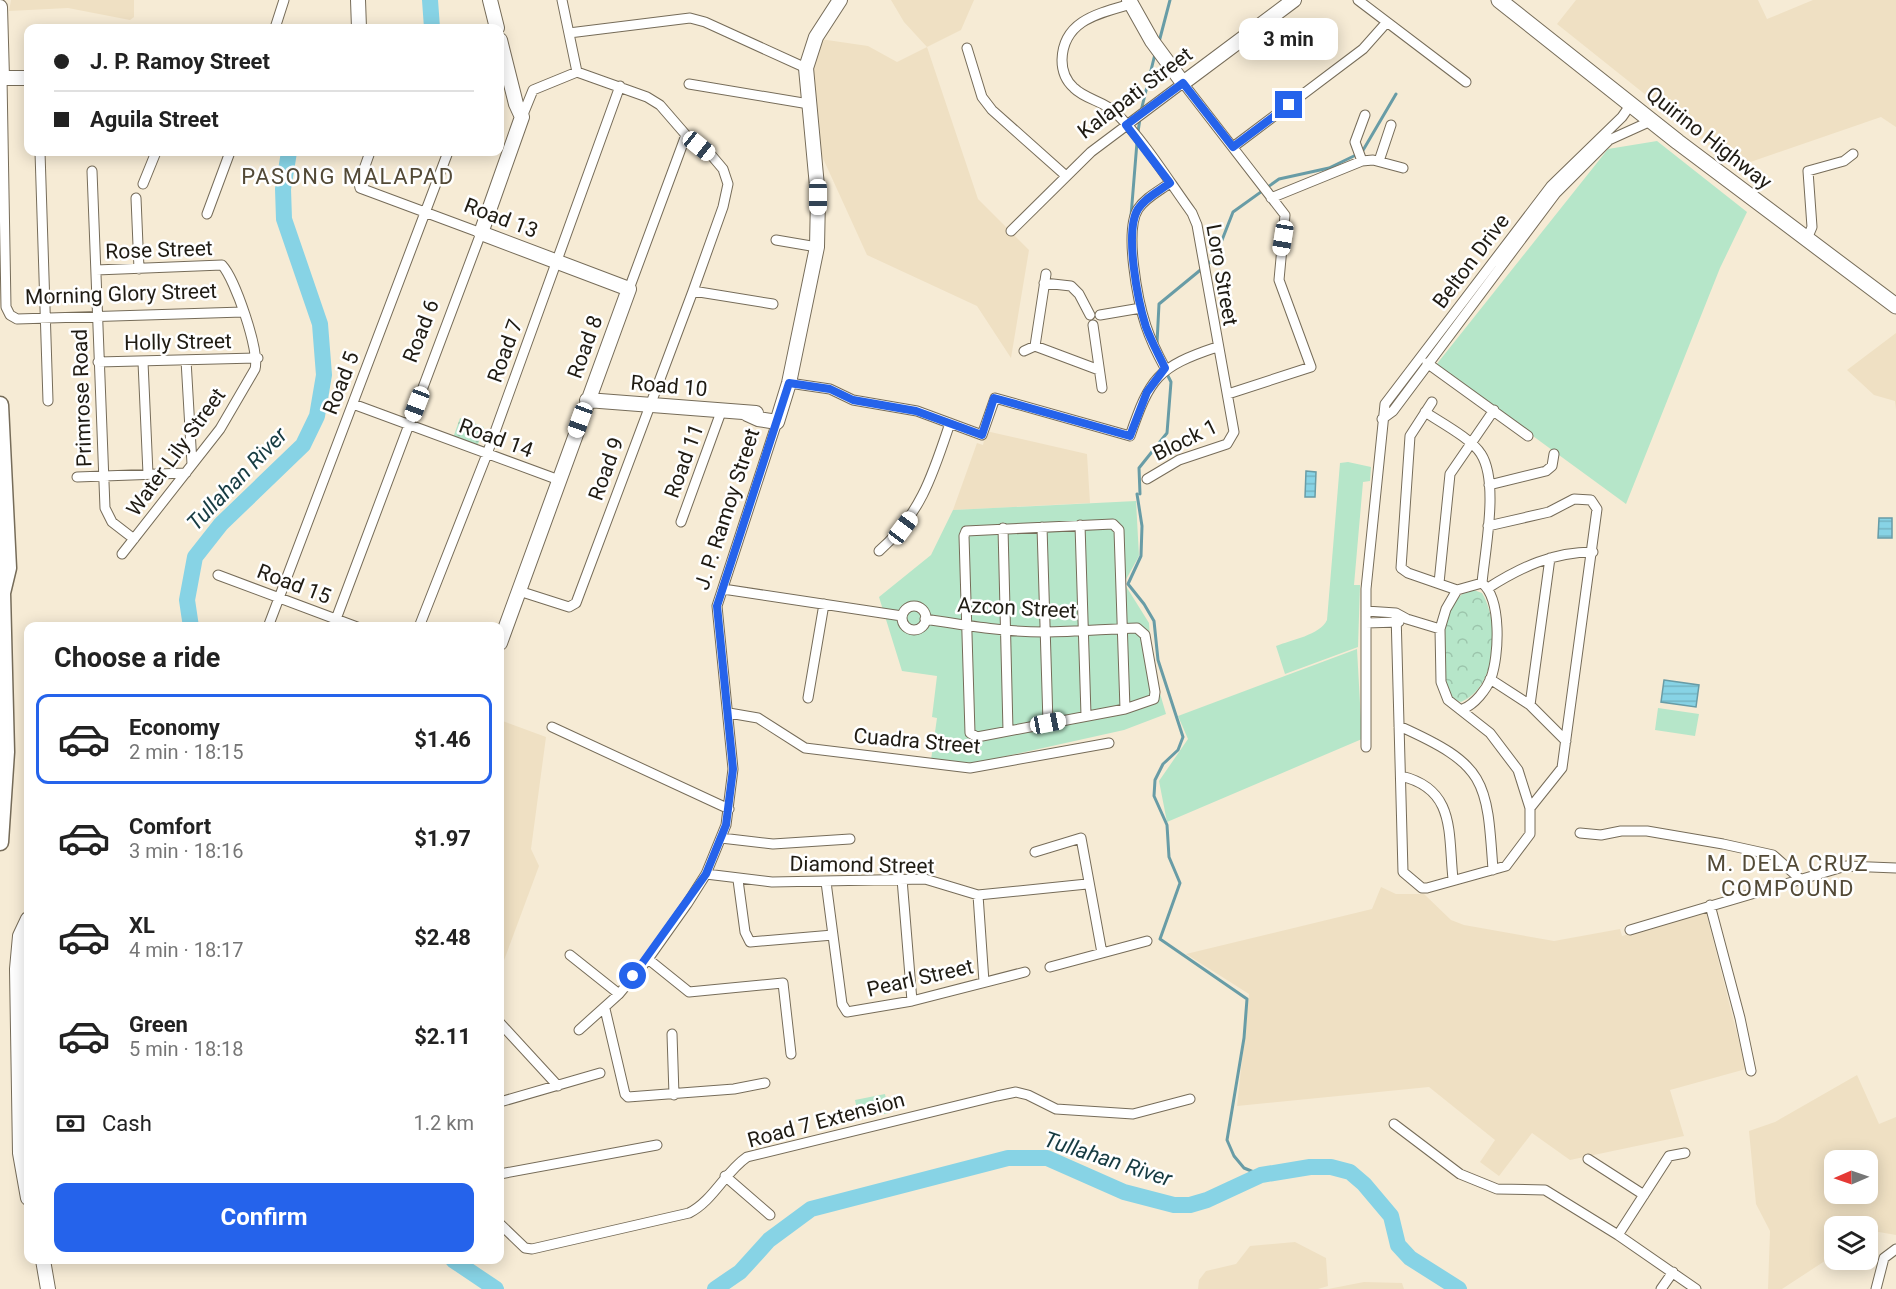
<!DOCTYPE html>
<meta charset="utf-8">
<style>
:root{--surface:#fff;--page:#f2f2f2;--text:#222;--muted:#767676;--line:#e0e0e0;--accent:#2563eb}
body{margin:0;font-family:Roboto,sans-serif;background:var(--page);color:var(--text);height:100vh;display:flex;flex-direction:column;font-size:22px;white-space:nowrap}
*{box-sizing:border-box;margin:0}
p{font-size:20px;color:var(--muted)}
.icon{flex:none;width:33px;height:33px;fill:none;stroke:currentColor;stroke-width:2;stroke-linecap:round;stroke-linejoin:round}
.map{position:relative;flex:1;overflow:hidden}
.sheet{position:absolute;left:24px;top:622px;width:480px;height:642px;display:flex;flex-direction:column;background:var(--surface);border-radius:12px;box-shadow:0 3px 15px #0003}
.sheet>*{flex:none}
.hud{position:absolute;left:24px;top:24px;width:480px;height:132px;border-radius:12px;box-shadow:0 3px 15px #0003;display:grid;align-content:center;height:132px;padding:0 30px;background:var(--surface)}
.needle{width:39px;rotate:268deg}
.controls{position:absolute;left:1824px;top:1150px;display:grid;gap:12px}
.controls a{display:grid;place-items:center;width:54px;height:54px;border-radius:12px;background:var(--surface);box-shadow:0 3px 15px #0003;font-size:30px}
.end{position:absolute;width:27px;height:27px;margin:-14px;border:8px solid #2563eb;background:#fff;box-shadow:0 0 0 3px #fff}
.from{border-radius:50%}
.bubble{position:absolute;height:42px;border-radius:12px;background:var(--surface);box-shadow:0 3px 15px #0003;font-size:20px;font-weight:700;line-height:42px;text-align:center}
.car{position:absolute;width:18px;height:36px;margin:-18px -9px;border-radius:8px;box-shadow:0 0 4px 2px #0007;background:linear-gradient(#fff 24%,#345 0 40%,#fff 0 76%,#345 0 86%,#fff 0)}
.hud b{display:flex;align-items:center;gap:21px;height:57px;font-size:22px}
.hud b+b{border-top:2px solid var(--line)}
.hud i{width:15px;height:15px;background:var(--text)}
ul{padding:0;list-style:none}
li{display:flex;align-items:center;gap:18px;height:90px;margin:0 12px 9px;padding:0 18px;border:3px solid transparent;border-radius:12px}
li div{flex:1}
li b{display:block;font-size:22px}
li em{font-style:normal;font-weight:700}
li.selected{border-color:var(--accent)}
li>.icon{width:54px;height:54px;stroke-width:1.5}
h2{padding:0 30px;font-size:27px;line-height:72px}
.pay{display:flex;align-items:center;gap:15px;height:66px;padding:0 30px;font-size:22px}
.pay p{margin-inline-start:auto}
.primary-button{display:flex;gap:12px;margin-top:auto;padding:12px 30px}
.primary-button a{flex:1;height:69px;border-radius:12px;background:var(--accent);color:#fff;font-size:24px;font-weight:700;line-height:69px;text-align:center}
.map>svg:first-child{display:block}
</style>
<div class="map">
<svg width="1896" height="1289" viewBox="0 0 1896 1289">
<defs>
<pattern id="park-crowns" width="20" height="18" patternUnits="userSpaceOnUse" patternTransform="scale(1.5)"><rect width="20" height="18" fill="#b6e6c9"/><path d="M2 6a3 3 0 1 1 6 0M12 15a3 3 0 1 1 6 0" fill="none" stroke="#9cc5ac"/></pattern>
<pattern id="garden-dots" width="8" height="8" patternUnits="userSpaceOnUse" patternTransform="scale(1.5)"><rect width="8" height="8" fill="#b6e6c9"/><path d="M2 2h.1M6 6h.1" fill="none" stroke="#9cc5ac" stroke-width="1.8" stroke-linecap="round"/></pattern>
<pattern id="water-rules" width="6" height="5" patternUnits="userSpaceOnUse" patternTransform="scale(1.5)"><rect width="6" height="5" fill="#87d3e5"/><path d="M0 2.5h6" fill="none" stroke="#74b5c4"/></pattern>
</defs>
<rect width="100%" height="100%" fill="#f6ebd5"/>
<!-- built -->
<path fill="#efe0c3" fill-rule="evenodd" d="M11,0h123v17l-4,3 -62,-12 -59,3z
M891,0h83l-13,30 -34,17 51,152 51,51 -18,108 -34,-52 -110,-51 -46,-101 -11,-85 10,-30 48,7 29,16 30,-15 -23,-25z
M1576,0h182l9,19 46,-19h83v127l-15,-10 -145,50 -179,-143z
M1896,333v76l-1,-8 -21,-6 -27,-25z
M986,431l101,23 3,49 -137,7 24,-67 6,2z
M500,720l46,17 -15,112 8,17 -36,97 -3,-1z
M1381,887l15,7h28l27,26 13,5 90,16 66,-12 2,7 84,-24 40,157 -76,21 14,46 -114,24 -38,-27 -33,43 -19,-14 15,-22 -66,-53 -192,19 12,-112 -63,-40 186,-45z
M1857,1075l22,49 17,-7v118l-23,-4 -5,3v-7h-34v28l-52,34h-14l2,-58 -14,-27 -7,-73 26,-9zM1834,1161h34v33h-34z
M1295,1242l31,16 2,28 -10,3h-120l1,-9 7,-9 30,-7 14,-18z
M1364,1282l38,1 2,6h-76z"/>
<!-- grass -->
<path fill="#b6e6c9" d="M1657,141l90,71 -27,56 -94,236 -190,-139 172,-216z
M1348,462l23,5 -1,14 -7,1 -9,103h6l-2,62 -73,27 -9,-28c15,-6 44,-11 51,-26l13,-157z
M1136,501l3,55 -15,27 25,40 3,43 14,48 -42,16 -149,33 -44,-3 6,-42 -5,-1 5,-41 -35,-5 -23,-74 52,-42 22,-45z
M1357,649l5,90 -195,83 -8,-41 29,-42 -10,-23z
M1658,708l41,6 -4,22 -40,-6z
M885,1094l4,19 -30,6 -4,-19z"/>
<!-- park -->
<path fill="url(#park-crowns)" d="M1471,589l11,4c18,30 16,93 -21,109l-8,-3c-15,-25 -16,-98 18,-110z"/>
<!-- garden -->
<path fill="url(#garden-dots)" d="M460,418l24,9 -7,20 -24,-9z"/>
<!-- water -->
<path fill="url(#water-rules)" stroke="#689ca6" stroke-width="1.5" d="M1306,471l10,1 -1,25h-10z
M1879,518h13v20h-14z
M1664,680l35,5 -3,22 -35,-5z"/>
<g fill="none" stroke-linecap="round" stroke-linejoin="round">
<!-- stream -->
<path stroke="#689ca6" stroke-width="3" d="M1159,42l11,-42
M1141,111l14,-57
M1138,132l2,-14
M1362,152l34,-58
M1131,216l6,-74
M1157,343l2,-39 56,-46 18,-46 46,-33 50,-11 27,-13
M1137,494l5,32 -1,30 -13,28 16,20 10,17 4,39 25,77 -5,13 -15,14 -8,16 -1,16 13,29 2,32 11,26 -20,56 87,60 -3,39 -17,102 7,16 10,12 17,7
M1140,494l-1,-26 28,-35 4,-51 -4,-8"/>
<!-- river -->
<path stroke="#87d3e5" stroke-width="16" d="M430,0l2,28
M191,627l-4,-27 8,-43 26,-33 82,-79 14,-29 7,-41 -4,-51 -36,-105 -1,-30 6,-37
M453,1260l43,29
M715,1289l25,-17 29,-32 42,-31 197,-51h39l77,34 50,13h16l17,-5 54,-25 49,-8h21l19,5 14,12 27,32 7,29 12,13 49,31"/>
<defs>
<path id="street" d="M562,0l15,72
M1358,0l108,82
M1131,4c-31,9 -68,16 -69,56 0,11 3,20 12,28 12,12 31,13 43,26 28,28 51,66 75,99l5,12 37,207 -7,12 -48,16 -32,19
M275,28l9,-28
M569,33l121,-15 15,4 101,46
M967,48l15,49 10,13 73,65
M2,78l4,229 4,8 7,4 226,-7
M689,84l120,20
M1233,147l130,-98 24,-27
M40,152l8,249
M1362,161l-7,-19 10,-27
M1379,161l12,-36
M92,171l13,337 7,14 22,17
M143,184l13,-32
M136,198l3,71
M1271,198l91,-37 11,-1 30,8
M207,214l23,-62
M1011,231l80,-79 92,-69 102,132 -6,65 32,87 -83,27
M1807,239l5,-12 -4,-56 36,-10 9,-7
M776,240l41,7
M96,270l126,-5c13,14 38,86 33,104l-35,60 -98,125
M1044,283l27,3 8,8 11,21
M629,289l57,-154
M693,291l80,13
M1100,315l41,-7
M1093,325l9,63
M1035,346l11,-72
M1024,351l11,-5 64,24
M186,360l6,104
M98,362l160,-4
M143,362l5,112
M1427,363l101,73
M1165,368c-7,-13 -14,-27 -19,-42 -8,-24 -22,-95 -8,-117 7,-11 21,-18 32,-26
M789,383l41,6 23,11 64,11 65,24 13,-37 135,38c20,-58 27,-69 87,-89
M1432,402l-22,34 -9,132 7,5 49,17
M353,404l206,76
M1425,412c15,10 47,27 56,42 18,28 4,96 1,129
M1382,419l11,-8 163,-218 53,-53 42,-19
M77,477l109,-4
M1489,485l57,-14 6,-5 2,-12
M681,522l40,-110
M1080,525l6,190
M1488,526l61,-14 25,-13 17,1 6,9 -35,259 -32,40
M1042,527l6,196
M1003,528l5,203
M879,551c42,-37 54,-77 71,-128
M218,575l139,52
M1439,583l11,-109 44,-64
M1488,588c33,-21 65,-36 105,-36
M723,589l179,27
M519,591l50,16 7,-4 117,-312 30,-84 5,-23 -5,-15 -11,-13 -26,-21 -26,-30 -13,-8 -70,-25 -44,18 -11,27
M902 618a12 12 0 1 1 24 0a12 12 0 1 1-24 0Z
M1366,611l30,2 11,6 33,10
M1396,613l7,259 19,16h5l79,-22 24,-32v-26l-12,-38 -28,-37 -42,-33 -7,-18 -1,-53 6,-20 11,-19 25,-7
M925,619c39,6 80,13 119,13 31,0 62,-3 93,-4l8,7 10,57 -1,7 -29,10 -148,28 -7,-4 -6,-197 2,-5 147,-7 6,6 6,179
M1366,623l33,-1
M268,627l180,-475
M333,627l148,-394 -121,-45 -1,-5 11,-31
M419,627l68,-173 133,-368
M1490,679l40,26 36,36
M808,698l16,-94
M1530,705l20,-147
M1463,709c12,-5 23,-19 28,-31 8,-22 11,-79 -9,-95
M729,713l29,5 47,30 165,20 139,-25
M1399,726c87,39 88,53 94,144
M552,727l177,82
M1366,747v-158l19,-185 166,-218 71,-69 9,-13
M1401,776c55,13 47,57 52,103
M1580,833l21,2 20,-4h26l76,13 50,11 26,23
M721,838l52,6 77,-5
M1035,852l46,-14 21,115
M706,874l66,8 153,-3 53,16 109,-11
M902,879l10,122
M738,880l7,52 5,10 83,-7
M826,882l16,122 5,8 65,-11 113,-29
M978,895l6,87
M1710,905l30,113 11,53
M1630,930l216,-64 50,2
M570,955l49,39
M648,959l41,33 94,-9 8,71
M1050,967l97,-26
M605,1009l20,85 3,3 106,-8 31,-6
M500,1023l58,63
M579,1030l40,-36 29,-35 39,-55 19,-30 20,-49 7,-56 -16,-163 60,-184
M672,1034l2,61
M500,1102l100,-29
M1394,1124l66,50 37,15 48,1 73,45 78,54
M1588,1159l56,36
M500,1174l157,-29
M725,1176l45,39
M500,1224l25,24 7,1 157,-36c24,-12 36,-41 58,-56l250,-61 19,-4 12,3 28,14 77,5 57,-15
M1618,1235l51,-79 16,-3
M1661,1289l12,-17
M1876,1289l8,-31 12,-9"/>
<path id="secondary" d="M358,0l1,28
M490,0l7,28
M1129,0l23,41 31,42 111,-83
M0,7l2,71h26
M500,40l16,64 6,13 -41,116 148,56 -129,354
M587,400l169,13
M747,414l11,5 19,3 12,-39 28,-136 1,-50 -12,-129 10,-31 24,-37
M28,919l-8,17 -3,33 3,184 8,45
M43,1260l5,29"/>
<path id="primary" d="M1499,0l179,142 218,164"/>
<path id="highway" d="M0,405l8,163 -6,25 4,159 -6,90"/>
</defs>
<!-- street casing -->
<use href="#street" stroke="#766c59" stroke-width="11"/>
<!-- secondary casing -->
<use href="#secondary" stroke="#766c59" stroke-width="16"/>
<!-- primary casing -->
<use href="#primary" stroke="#766c59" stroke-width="17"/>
<!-- highway casing -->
<use href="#highway" stroke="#766c59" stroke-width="19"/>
<!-- street -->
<use href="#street" stroke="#fff" stroke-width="9"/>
<!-- secondary -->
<use href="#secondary" stroke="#fff" stroke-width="14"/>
<!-- primary -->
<use href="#primary" stroke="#fff" stroke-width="15"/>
<!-- highway -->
<use href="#highway" stroke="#fff" stroke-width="16"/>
</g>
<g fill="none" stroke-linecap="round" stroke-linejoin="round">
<!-- route -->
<path stroke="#2563eb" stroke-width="8" d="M633,976l73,-102 20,-49 7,-56 -16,-163 72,-223 41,6 23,11 63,11 66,24 12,-37 136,38 17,-44 18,-24c-6,-13 -14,-27 -19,-41 -8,-25 -22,-96 -8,-118 7,-11 21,-18 32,-26l-44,-58 57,-42 50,64 56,-42"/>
</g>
<g text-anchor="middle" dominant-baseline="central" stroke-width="5" stroke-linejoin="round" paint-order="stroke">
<!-- street labels -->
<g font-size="21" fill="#1f1b13" stroke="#fff">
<text transform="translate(1135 93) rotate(-37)">Kalapati Street</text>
<text transform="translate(1709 138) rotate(38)">Quirino Highway</text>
<text transform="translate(501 218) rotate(21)">Road 13</text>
<text transform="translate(159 250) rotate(-2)">Rose Street</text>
<text transform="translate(1471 261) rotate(-53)">Belton Drive</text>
<text transform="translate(1222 275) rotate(80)">Loro Street</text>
<text transform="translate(121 294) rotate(-2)">Morning Glory Street</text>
<text transform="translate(421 331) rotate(-69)">Road 6</text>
<text transform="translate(178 342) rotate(-1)">Holly Street</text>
<text transform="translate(585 347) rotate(-70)">Road 8</text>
<text transform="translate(505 351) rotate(-70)">Road 7</text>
<text transform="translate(341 383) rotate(-69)">Road 5</text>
<text transform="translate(669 386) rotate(5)">Road 10</text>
<text transform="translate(82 398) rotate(-92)">Primrose Road</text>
<text transform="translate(496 438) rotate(20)">Road 14</text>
<text transform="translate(1185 440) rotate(-26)">Block 1</text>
<text transform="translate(176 452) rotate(-54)">Water Lily Street</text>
<text transform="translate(684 461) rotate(-70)">Road 11</text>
<text transform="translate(606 469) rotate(-70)">Road 9</text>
<text transform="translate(727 509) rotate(-72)">J. P. Ramoy Street</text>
<text transform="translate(294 584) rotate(21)">Road 15</text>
<text transform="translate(1017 608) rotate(3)">Azcon Street</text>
<text transform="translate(917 741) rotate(5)">Cuadra Street</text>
<text transform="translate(862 865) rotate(1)">Diamond Street</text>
<text transform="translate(920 978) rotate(-13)">Pearl Street</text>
<text transform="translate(826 1120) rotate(-15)">Road 7 Extension</text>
</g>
<!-- neighbourhood labels -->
<g font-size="22" letter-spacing="1.5" fill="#534a37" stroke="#fff">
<text x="348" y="176">PASONG MALAPAD</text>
<text x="1788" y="863">M. DELA CRUZ<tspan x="1788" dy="25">COMPOUND</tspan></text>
</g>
<!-- water labels -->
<g font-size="22" font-style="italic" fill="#163b42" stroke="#fff">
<text transform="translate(237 479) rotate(-46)">Tullahan River</text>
<text transform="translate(1108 1159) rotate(18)">Tullahan River</text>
</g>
</g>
</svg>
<div class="controls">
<a><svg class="needle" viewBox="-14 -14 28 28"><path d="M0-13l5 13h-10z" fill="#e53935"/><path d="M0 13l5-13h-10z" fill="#767676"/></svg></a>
<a><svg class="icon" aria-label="layers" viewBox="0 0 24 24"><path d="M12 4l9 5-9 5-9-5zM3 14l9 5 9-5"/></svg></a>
</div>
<i class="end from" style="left:633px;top:976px"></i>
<i class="end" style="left:1289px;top:105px"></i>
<div class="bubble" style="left:1239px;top:18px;width:99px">3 min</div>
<i class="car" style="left:699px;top:146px;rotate:129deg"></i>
<i class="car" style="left:818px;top:197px;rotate:180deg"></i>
<i class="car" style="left:1283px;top:238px;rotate:189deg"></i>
<i class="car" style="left:417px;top:404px;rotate:201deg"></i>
<i class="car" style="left:580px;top:420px;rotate:200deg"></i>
<i class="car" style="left:903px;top:528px;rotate:37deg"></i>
<i class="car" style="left:1048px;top:723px;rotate:79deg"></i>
<div class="hud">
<b><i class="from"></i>J. P. Ramoy Street</b>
<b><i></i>Aguila Street</b>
</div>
<section class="sheet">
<h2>Choose a ride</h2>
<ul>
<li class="selected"><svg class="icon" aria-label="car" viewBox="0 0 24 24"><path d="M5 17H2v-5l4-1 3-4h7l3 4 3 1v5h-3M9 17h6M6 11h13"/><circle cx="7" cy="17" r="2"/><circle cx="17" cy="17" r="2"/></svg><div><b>Economy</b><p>2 min · 18:15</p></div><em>$1.46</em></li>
<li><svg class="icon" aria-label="car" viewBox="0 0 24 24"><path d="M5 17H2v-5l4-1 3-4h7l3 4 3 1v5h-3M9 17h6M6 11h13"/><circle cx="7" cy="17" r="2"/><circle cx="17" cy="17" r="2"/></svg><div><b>Comfort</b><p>3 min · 18:16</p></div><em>$1.97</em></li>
<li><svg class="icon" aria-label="car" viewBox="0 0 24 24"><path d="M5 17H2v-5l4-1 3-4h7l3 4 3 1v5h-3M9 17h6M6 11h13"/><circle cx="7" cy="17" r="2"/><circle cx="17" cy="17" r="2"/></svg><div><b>XL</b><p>4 min · 18:17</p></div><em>$2.48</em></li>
<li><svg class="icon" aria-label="car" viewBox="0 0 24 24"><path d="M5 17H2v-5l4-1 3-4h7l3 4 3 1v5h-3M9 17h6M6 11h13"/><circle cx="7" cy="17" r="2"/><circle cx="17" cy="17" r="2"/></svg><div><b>Green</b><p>5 min · 18:18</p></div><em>$2.11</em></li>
</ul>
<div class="pay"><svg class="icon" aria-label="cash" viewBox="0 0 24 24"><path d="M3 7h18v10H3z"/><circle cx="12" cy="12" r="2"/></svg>Cash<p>1.2 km</p></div>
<div class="primary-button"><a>Confirm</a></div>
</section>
</div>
